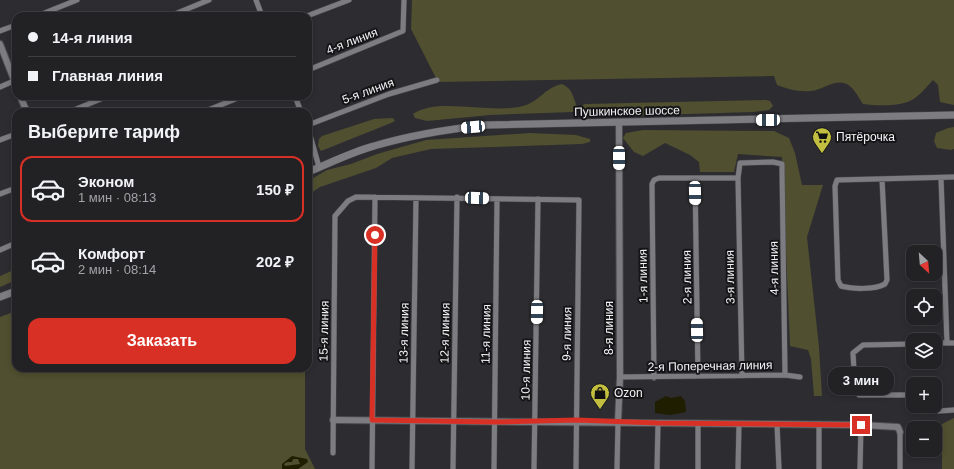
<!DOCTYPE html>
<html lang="ru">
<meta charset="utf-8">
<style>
:root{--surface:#222124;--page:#2a292c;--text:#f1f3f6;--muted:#a2a3a6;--line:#3f3e41;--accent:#d93025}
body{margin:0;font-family:Helvetica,sans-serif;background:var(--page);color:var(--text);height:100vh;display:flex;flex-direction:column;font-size:15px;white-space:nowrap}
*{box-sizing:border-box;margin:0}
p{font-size:13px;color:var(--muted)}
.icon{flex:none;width:22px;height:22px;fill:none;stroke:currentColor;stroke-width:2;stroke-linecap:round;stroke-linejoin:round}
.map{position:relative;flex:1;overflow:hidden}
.side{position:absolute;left:12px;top:108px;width:300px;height:264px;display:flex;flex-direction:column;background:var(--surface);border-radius:12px;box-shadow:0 2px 6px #0003,0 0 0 1px var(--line)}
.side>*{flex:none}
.hud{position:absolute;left:12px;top:12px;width:300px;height:88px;border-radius:12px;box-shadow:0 2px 6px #0003,0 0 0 1px var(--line);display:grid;align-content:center;height:88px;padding:0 16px;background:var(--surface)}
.needle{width:26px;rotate:154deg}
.buttons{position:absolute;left:906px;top:245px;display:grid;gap:8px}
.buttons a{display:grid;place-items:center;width:36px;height:36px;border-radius:8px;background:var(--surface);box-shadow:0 2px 6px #0003,0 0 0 1px var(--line);font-size:20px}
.end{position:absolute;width:18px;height:18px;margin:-9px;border:5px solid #d93025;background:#fff;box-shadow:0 0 0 2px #fff}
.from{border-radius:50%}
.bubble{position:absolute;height:28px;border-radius:12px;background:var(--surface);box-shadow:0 2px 6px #0003,0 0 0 1px var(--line);font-size:13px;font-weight:800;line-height:28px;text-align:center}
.car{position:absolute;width:12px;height:24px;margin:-12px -6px;border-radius:5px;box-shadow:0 0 3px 1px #0007;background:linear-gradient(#fff 24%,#345 0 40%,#fff 0 76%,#345 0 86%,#fff 0)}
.hud b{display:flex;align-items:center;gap:14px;height:38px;font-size:15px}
.hud b+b{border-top:1px solid var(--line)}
.hud i{width:10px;height:10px;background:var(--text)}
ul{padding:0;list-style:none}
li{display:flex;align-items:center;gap:12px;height:66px;margin:0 8px 6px;padding:0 8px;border:2px solid transparent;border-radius:12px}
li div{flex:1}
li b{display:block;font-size:15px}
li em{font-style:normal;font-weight:800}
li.current{border-color:var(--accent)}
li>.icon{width:36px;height:36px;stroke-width:1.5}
h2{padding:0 16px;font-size:18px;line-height:48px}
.button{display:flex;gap:8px;margin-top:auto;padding:8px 16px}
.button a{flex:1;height:46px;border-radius:12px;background:var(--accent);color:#fff;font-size:16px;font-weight:800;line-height:46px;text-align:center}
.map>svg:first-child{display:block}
</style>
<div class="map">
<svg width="954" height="469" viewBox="0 0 954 469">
<rect width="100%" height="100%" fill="#2d2c30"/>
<!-- green -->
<path fill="#504f30" d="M412,0h542v105l-14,-3 -2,-17 -5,-5c-6,6 -11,13 -18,18 -11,9 -38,8 -52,6 -5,-7 -10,-19 -19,-21 -11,-3 -22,7 -33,8 -13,1 -23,-2 -34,-6l-3,-9 -336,6 -27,-53z
M562,84c11,5 11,13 15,23l-3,5 -84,3 -63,6 -12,-3 -2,-4c27,-18 81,2 113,-9 14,-5 19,-17 36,-21z
M766,100l4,1 3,5 -4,4 -16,2 -163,5 -7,-1 -2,-10 4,-2z
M393,118l2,3 -4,2 -70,28 -3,-5 1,-7 3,-3 52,-17z
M954,127v22l-3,1 -14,-2 -3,-7 2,-8 12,-5z
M643,130l131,1 15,7 6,15 7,32h21l-16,52 12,110 3,49h-8l-3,-37 -3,-9 -18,-4 -8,-189 -44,-3 -4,18h-34l-1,-10 -9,-7 -25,-12 -22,13 -9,-4 -11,-14 3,-5z
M530,133l46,2 14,4v3l-8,2 -151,5 -39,9 -16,10 -56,19 -12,8v-14l19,-11 24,-6 26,-10 49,-14z
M16,269v11l-16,7v-11z
M16,311v57h289v81l10,20h-315v-152z
M954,418v51h-12v-45z"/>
<!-- water -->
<path fill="#201e00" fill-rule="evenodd" d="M666,396l5,2 10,-2 4,5 1,11 -16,3 -15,-2v-11z
M292,456l15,3 1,3 -10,7h-16v-5zM293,459h5l2,5 -15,2 -1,-2 3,-2h5z"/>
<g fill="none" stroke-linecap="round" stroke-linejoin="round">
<defs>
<path id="minor" d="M256,0l6,16
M37,16l40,-16
M170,16l39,-16
M307,16l42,-16
M0,31l16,-6
M308,70l95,-39 1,-31
M0,87l16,-7
M295,96l6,16
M69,112l39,-16
M203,112l40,-16
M308,125l81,-31 48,-14
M308,128l11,39
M0,140l16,-6
M695,178l3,198
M941,178l6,165
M882,179l5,101 -2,4c-11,6 -33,5 -44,2l-3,-6 -3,-94 2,-6 117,-3
M0,194l16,-6
M0,250l16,-7
M935,343h19
M913,344l-50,1 -10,8 2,36 4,6h54
M742,376l-4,-198 2,-15 33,-1 9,2v4l3,207
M620,377l165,-2 15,2
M654,378l-2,-194 2,-4 5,-2h79
M933,406l6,5 15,-1
M777,424l2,45
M333,453l2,-237 13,-15 8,-4 223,3 -3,269
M372,469l3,-272
M412,469l4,-271
M453,469l4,-272
M494,469l3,-270
M534,469l4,-270
M617,469l1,-47
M657,469l1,-46
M698,469v-46
M738,469l1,-45
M819,469v-45
M860,469l1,-44
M900,469v-37"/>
<path id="tertiary" d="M0,44l16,41
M20,96l7,16
M333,420c176,1 352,2 528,5l37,2 2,5
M618,422l2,-45 -1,-255"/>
<path id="secondary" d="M308,172c22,-9 44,-20 66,-26 37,-11 75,-17 113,-21l467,-10
M0,297l16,-6"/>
</defs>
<!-- minor casing -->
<use href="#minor" stroke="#4b4b4e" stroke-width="6"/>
<!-- tertiary casing -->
<use href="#tertiary" stroke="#4b4b4e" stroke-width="8"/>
<!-- secondary casing -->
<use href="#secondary" stroke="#4b4b4e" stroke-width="8"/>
<!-- minor -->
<use href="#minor" stroke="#7c7c81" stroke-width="5"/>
<!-- tertiary -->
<use href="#tertiary" stroke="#7c7c81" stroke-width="6"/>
<!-- secondary -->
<use href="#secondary" stroke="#7c7c81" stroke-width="7"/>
</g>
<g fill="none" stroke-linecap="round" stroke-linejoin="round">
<!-- route -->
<path stroke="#d93025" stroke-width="5" d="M375,235l-3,185 123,2 81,-2 82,3 203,2"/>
</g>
<!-- icons -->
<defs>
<symbol id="supermarket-pin" viewBox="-11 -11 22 30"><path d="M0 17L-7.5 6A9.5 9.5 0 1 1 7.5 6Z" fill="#c1be40" stroke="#151517"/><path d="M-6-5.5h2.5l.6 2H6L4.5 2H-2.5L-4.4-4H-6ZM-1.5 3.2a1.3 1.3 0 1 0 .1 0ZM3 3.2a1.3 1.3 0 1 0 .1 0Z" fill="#111"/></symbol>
<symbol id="shop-pin" viewBox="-11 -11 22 30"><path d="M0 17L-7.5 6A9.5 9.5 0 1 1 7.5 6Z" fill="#c1be40" stroke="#151517"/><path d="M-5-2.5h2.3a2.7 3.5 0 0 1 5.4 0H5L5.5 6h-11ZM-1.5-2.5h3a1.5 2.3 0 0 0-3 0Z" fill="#111"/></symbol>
</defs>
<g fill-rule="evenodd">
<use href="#supermarket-pin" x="811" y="126" width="22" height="30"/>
<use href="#shop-pin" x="589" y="382" width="22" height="30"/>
</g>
<g text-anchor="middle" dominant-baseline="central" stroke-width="4" stroke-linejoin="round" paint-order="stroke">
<!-- street labels -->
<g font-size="12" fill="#f4f4f7" stroke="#151517">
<text transform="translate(352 41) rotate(-21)">4-я линия</text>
<text transform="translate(368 91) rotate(-20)">5-я линия</text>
<text transform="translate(627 111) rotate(-1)">Пушкинское шоссе</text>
<text transform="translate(774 268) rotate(-91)">4-я линия</text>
<text transform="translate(643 276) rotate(-91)">1-я линия</text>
<text transform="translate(687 277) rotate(-91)">2-я линия</text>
<text transform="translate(730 277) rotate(-91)">3-я линия</text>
<text transform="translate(609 328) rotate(-90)">8-я линия</text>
<text transform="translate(324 331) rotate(-89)">15-я линия</text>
<text transform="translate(404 333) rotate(-89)">13-я линия</text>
<text transform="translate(445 333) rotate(-89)">12-я линия</text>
<text transform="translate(486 334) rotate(-89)">11-я линия</text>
<text transform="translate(567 334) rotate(-89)">9-я линия</text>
<text transform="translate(710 366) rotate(-1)">2-я Поперечная линия</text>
<text transform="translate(526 370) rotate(-89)">10-я линия</text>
</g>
<!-- poi labels -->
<g font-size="12" fill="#f4f4f7" stroke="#151517" text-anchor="start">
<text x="836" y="137">Пятёрочка</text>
<text x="614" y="393">Ozon</text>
</g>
</g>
</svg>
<div class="buttons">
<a><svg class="needle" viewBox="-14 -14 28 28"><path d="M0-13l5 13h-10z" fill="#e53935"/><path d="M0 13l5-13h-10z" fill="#a2a3a6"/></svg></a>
<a><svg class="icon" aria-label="locate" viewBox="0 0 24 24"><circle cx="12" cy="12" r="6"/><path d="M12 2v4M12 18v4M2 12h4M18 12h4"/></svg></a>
<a><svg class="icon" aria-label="layers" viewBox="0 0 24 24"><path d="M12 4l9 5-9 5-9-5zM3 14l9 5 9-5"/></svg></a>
<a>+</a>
<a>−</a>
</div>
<i class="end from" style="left:375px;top:235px"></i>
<i class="end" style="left:861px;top:425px"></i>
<div class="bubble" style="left:828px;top:367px;width:66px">3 мин</div>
<i class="car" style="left:768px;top:120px;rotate:269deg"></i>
<i class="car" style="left:473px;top:127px;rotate:265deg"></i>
<i class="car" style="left:619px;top:158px;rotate:180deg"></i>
<i class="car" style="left:695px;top:193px;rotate:179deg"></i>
<i class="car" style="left:477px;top:198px;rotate:92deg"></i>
<i class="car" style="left:537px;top:312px;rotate:181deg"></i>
<i class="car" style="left:697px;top:330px;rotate:359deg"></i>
<div class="hud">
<b><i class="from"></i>14-я линия</b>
<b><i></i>Главная линия</b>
</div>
<section class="side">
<h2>Выберите тариф</h2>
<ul>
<li class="current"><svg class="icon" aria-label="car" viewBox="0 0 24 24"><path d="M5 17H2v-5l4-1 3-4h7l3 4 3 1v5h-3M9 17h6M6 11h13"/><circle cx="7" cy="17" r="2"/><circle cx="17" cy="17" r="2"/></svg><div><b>Эконом</b><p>1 мин · 08:13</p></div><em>150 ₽</em></li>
<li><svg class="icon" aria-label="car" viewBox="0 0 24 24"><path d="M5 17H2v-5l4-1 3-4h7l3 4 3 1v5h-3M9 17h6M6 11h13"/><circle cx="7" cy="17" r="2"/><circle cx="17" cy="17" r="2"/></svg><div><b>Комфорт</b><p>2 мин · 08:14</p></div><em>202 ₽</em></li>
</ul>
<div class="button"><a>Заказать</a></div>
</section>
</div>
